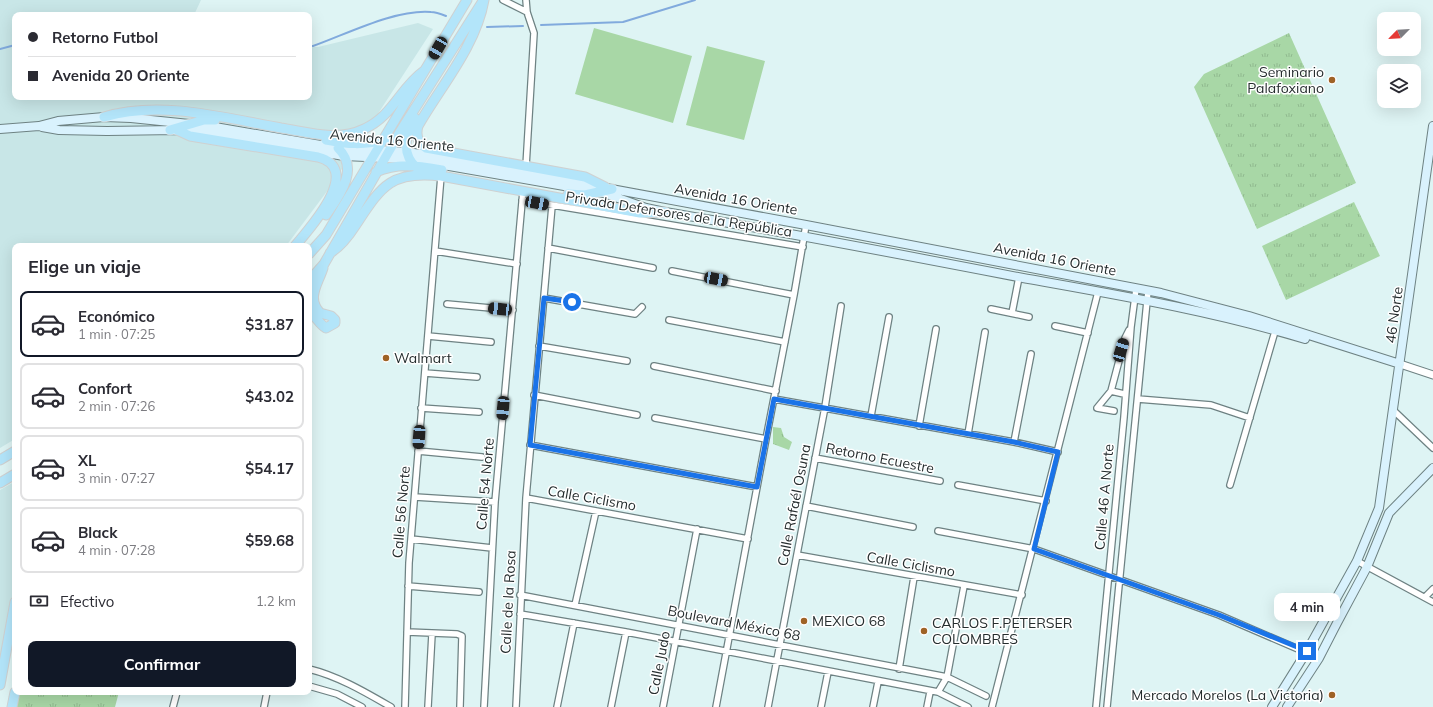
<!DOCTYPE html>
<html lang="es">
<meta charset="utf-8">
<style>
:root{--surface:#fff;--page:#f7f7f7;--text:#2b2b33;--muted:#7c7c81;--line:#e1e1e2;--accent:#111827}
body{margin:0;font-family:Mulish,sans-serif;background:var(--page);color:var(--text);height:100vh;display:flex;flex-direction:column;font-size:15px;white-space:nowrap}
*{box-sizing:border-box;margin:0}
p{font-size:13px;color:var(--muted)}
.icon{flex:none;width:22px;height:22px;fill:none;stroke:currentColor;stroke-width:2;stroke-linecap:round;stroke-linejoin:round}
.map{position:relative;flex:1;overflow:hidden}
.panel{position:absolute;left:12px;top:243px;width:300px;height:452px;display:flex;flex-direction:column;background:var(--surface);border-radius:8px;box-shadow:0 4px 16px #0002}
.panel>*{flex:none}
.banner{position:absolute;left:12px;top:12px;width:300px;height:88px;border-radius:8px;box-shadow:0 4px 16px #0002;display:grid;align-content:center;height:88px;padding:0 16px;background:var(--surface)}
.needle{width:26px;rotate:246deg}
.fabs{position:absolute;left:1377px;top:12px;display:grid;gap:8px}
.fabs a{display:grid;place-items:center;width:44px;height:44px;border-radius:8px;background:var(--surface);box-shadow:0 4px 16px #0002;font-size:20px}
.end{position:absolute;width:18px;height:18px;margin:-9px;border:5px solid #1a73e8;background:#fff;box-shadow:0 0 0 2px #fff}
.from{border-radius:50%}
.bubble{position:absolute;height:28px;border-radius:8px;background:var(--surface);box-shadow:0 4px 16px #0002;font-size:13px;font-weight:700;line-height:28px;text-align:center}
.car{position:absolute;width:12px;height:24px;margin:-12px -6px;border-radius:5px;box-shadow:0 0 3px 1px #0007;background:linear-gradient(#222 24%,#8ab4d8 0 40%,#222 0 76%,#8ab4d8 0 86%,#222 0)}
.banner b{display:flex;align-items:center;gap:14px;height:38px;font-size:15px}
.banner b+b{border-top:1px solid var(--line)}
.banner i{width:10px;height:10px;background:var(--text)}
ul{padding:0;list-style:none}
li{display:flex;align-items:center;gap:12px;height:66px;margin:0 8px 6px;padding:0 8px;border:2px solid var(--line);border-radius:8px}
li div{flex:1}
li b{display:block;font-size:15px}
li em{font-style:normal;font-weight:700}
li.selected{border-color:var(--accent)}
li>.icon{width:36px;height:36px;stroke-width:1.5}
h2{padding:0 16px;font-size:18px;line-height:48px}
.pay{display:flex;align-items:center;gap:10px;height:44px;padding:0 16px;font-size:15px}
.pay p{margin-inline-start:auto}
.cta{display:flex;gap:8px;margin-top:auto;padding:8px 16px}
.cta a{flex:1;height:46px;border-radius:8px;background:var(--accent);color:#fff;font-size:16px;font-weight:700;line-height:46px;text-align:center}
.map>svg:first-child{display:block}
</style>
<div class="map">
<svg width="1433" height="707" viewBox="0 0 1433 707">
<defs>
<pattern id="grass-tufts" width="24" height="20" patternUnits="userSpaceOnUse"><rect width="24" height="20" fill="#a8d7a6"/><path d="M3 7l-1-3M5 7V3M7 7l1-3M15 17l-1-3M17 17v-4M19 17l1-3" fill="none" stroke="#90b98f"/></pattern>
</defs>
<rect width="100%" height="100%" fill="#def4f4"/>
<!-- built -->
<path fill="#c8e6e7" d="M0,0h201l-7,15h-179v82h294v-50h9l100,-24 15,6 -102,157 -45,60h-271v193l-15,9z
M14,482l1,102 -15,81v-175z"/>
<!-- grass -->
<path fill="url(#grass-tufts)" d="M1289,33l67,150 -99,46 -63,-142 10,-13z
M1354,202l26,54 -94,44 -24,-54z
M773,427l8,1 3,9 8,5 -3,8 -16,-6z
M19,692h100l-4,15h-99z"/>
<!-- garden -->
<path fill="#a8d7a6" d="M594,28l98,28 -19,67 -98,-29z
M707,46l58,15 -21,79 -58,-15z"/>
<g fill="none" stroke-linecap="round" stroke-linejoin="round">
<!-- stream -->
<path stroke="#81aadd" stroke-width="2" d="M541,25l82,-3 72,-22
M487,27l36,-1
M309,46h4c34,-12 82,-37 118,-34 4,0 10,2 15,4
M0,49l15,-4"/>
<defs>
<path id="minor" d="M503,0l24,12
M526,0l1,12 7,21 -8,133
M522,200l281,47
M548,248l105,20
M435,251l82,13
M672,271l122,24
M544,298l91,16 7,-7
M447,304l66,6
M991,309l38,8
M1012,313l7,-36
M669,320l116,22
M1055,326l33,7
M428,336l63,6
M539,346l88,15
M654,366l122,25
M425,373l52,4
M1111,391l13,3
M534,395l103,20
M774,399l240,43 44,10
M1138,399l73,6 39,13
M421,408l58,4
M1393,410l40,38
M1114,411l-17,-3 14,-17 14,-53 4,-8
M871,416l18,-99
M655,418l111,21
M919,426l17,-97
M968,434l17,-102
M1014,442l17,-88
M530,445l227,42
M418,451l64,6
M815,458l125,23
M958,485l88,16
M1230,485l46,-157
M415,497l80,5
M526,498l222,41
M806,506l107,21
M938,531l96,18 185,66 100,43
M411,539l81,9
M797,555l225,40
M1357,561l76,41
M408,586l71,6
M520,595l427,82 39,19
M1425,597l8,-8
M575,605l21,-94
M520,614l106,18 312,60 30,15
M407,632l50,2 5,2 -2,71
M309,669c29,7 56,23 82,38
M899,669l15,-92
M309,686l28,8 25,13
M938,692l9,-15 17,-91
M173,707l4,-15
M264,707l3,-15
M405,707l4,-144 32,-387
M428,707l4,-73
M484,707l11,-205 28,-311
M516,707l10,-209 26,-292
M557,707l17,-84
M611,707l15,-75
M663,707l34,-178
M716,707l50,-268 28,-144 12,-70
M768,707l57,-300 16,-101
M821,707l7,-35
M873,707l5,-25
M927,707l3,-15
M992,707l106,-415
M1096,707l28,-290 7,-90 5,-38
M1107,707l41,-416"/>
<path id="tertiary" d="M1400,364l33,11"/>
<path id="secondary" d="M42,127l17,3 48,1 70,-1 38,4 129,22 65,3 195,34 42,15 19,4c120,20 239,43 358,66 95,17 190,33 282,61
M0,129l39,-3 19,-5 46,-4 27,1 78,8 129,22 69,4 27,4 372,69 355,68 88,23 151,48
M1272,707l35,-56 50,-90 22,-53 54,-382
M1287,707l32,-49 18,-35 30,-56 22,-54 44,-45"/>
<path id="primary" d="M484,0c-8,46 -43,86 -66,126 -3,10 0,17 8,22l159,29 20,10
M104,117c57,-17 120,1 177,11 27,4 56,14 83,1 29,-13 36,-41 60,-58
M415,118c-10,15 -14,37 2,50
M170,130l34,-10h11
M177,130l13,6 128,21c46,12 -8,71 -23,89
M326,140c21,4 38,6 60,-1
M376,172c22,-10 43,-6 66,-2
M568,194l17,1 27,-6
M326,215c13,-19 34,-46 12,-67
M330,253c11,-7 18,-16 25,-27 26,-39 35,-56 86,-50l199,37 25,-1
M309,254l17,-19 141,-235
M309,281l15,-17 76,-132 83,-131
M309,311c7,5 10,13 17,17l9,-5v-3l-4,-4 -11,-3c-14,-15 -2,-29 3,-45
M0,460l15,-9
M0,483l15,-9
M0,685l15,-83
M12,707l3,-15"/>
</defs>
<!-- minor casing -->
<use href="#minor" stroke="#6e8283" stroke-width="8"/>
<!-- tertiary casing -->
<use href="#tertiary" stroke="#6e8283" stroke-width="9"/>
<!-- secondary casing -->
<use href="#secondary" stroke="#6e8283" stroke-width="10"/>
<!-- primary casing -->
<use href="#primary" stroke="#cfd1d1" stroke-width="11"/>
<!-- minor -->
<use href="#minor" stroke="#fff" stroke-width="5.5"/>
<!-- tertiary -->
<use href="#tertiary" stroke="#fff" stroke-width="7"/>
<!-- secondary -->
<use href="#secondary" stroke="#d9f2fd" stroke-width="8"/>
<!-- primary -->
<use href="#primary" stroke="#b3e5fa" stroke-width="9"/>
</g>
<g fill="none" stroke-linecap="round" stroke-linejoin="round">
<!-- route -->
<path stroke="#1a73e8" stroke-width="5" d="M572,302l-28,-4 -14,147 227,42 17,-88 240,43 44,10 -24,97 185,66 88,36"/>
</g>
<!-- markers -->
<g fill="#9f6226" stroke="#fff" stroke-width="1.5">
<circle cx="1332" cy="80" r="4"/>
<circle cx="386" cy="358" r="4"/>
<circle cx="804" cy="621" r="4"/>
<circle cx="924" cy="631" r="4"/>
<circle cx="1332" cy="695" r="4"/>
</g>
<g text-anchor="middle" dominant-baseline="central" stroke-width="3" stroke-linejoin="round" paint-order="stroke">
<!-- poi labels -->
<g font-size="14" fill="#252d2e" stroke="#fff" text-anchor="start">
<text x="1324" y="72" text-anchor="end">Seminario<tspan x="1324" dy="16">Palafoxiano</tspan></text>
<text x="394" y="358">Walmart</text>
<text x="812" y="621">MEXICO 68</text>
<text x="932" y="623">CARLOS F.PETERSER<tspan x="932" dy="16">COLOMBRES</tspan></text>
<text x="1324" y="695" text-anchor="end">Mercado Morelos (La Victoria)</text>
</g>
<!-- street labels -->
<g font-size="14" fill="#252d2e" stroke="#fff">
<text transform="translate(392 140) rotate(6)">Avenida 16 Oriente</text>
<text transform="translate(736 199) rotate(10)">Avenida 16 Oriente</text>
<text transform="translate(679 214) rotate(9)">Privada Defensores de la República</text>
<text transform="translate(1055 259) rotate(11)">Avenida 16 Oriente</text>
<text transform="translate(1394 315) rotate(-82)">46 Norte</text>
<text transform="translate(880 458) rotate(11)">Retorno Ecuestre</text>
<text transform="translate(485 484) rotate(-85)">Calle 54 Norte</text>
<text transform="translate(1104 497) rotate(-85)">Calle 46 A Norte</text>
<text transform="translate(592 498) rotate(10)">Calle Ciclismo</text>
<text transform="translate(794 505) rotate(-79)">Calle Rafaél Osuna</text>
<text transform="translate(401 512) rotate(-85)">Calle 56 Norte</text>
<text transform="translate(911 564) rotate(10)">Calle Ciclismo</text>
<text transform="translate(508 602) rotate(-87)">Calle de la Rosa</text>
<text transform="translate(734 623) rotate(11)">Boulevard México 68</text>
<text transform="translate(659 663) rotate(-79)">Calle Judo</text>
</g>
</g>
</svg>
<div class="fabs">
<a><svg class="needle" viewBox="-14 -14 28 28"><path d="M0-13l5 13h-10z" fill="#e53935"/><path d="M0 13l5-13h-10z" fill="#7c7c81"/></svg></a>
<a><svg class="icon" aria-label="layers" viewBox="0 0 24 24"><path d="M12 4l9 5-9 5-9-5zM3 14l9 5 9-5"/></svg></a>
</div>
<i class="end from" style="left:572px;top:302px"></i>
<i class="end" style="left:1307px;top:651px"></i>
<div class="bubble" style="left:1274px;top:593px;width:66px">4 min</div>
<i class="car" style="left:438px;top:48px;rotate:210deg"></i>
<i class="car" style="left:537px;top:203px;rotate:101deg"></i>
<i class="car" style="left:716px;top:279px;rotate:101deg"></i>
<i class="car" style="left:500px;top:309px;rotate:276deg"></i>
<i class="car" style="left:1121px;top:350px;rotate:17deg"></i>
<i class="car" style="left:503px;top:408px;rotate:185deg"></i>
<i class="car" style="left:419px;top:437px;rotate:184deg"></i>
<div class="banner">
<b><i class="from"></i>Retorno Futbol</b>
<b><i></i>Avenida 20 Oriente</b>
</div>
<section class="panel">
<h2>Elige un viaje</h2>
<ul>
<li class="selected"><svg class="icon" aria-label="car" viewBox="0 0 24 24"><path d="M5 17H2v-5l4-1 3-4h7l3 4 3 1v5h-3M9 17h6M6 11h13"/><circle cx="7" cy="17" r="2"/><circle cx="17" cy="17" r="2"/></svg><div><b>Económico</b><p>1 min · 07:25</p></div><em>$31.87</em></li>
<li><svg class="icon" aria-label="car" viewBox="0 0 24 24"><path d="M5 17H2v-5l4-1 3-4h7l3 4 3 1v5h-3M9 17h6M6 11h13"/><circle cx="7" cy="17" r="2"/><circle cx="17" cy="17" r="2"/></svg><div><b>Confort</b><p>2 min · 07:26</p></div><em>$43.02</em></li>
<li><svg class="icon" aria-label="car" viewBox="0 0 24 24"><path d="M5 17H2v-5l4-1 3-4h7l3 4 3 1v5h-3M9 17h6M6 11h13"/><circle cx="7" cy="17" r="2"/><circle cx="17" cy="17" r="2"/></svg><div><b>XL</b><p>3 min · 07:27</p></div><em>$54.17</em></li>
<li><svg class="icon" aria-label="car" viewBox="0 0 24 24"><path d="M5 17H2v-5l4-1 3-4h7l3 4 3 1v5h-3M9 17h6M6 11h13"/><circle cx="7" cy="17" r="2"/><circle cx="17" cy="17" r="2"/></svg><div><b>Black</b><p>4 min · 07:28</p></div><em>$59.68</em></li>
</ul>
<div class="pay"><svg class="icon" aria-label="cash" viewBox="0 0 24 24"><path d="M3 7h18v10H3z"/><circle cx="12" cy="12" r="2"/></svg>Efectivo<p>1.2 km</p></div>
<div class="cta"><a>Confirmar</a></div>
</section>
</div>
